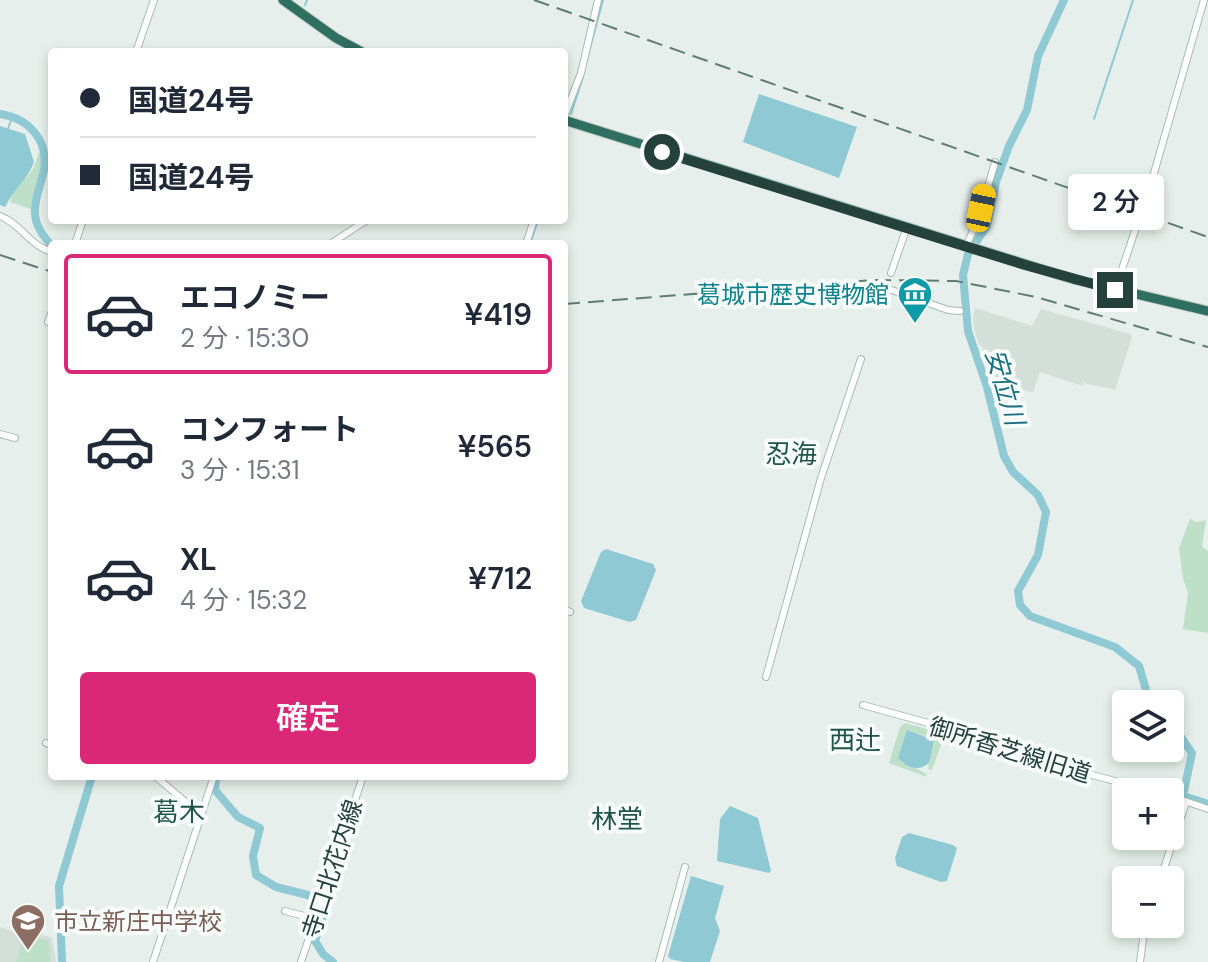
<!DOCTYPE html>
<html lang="ja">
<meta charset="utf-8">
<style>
:root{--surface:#fff;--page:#f2f2f3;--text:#1f2937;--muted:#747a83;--line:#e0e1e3;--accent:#db2777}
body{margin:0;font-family:"DM Sans","Noto Sans JP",sans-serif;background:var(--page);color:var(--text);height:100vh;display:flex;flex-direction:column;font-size:30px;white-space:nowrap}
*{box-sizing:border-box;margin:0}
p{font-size:26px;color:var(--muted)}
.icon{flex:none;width:44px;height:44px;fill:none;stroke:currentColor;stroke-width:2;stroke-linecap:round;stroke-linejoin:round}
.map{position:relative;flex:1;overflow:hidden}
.side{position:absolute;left:48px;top:240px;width:520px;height:540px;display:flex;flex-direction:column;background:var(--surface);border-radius:8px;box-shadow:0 4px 12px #0003}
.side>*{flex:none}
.top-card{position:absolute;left:48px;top:48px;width:520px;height:176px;border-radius:8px;box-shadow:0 4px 12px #0003;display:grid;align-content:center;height:176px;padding:0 32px;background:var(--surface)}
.tools{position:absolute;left:1112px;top:690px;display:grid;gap:16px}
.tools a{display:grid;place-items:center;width:72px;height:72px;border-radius:8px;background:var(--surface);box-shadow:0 4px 12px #0003;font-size:40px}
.end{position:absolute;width:36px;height:36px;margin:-18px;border:10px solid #24423a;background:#fff;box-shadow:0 0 0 4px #fff}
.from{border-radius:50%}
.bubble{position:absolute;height:56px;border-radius:8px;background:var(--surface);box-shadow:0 4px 12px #0003;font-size:26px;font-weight:600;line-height:56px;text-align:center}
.car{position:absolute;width:24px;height:48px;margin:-24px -12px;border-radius:10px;box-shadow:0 0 6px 2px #0007;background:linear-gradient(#f5c518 24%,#345 0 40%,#f5c518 0 76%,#345 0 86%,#f5c518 0)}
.top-card b{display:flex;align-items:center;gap:28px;height:76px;font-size:30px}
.top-card b+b{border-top:2px solid var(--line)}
.top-card i{width:20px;height:20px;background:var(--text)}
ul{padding:14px 0 0;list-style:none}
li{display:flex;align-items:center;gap:24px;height:120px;margin:0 16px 12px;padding:0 16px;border:4px solid transparent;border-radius:8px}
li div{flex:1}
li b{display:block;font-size:30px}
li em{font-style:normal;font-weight:600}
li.current{border-color:var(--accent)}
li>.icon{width:72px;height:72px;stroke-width:1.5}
.button{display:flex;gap:16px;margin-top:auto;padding:16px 32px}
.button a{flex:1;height:92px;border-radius:8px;background:var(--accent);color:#fff;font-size:32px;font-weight:600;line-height:92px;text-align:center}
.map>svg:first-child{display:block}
</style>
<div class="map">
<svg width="1208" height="962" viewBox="0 0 1208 962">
<rect width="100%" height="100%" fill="#e6efeb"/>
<!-- built -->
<path fill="#d4dfda" d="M975,308l57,18 9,-17 89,25 2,3 -17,53 -31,-7 -1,3 -43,-14 -7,20 -42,-9 -8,-24v-12l-4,-2 -5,-17 -1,-10z
M21,924l18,6 -1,3 14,5 4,24h-56v-35l18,6z"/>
<!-- green -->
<path fill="#bfe0c8" d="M40,150l3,18 -10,42 -23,-8 4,-10 19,-23z
M1190,519l7,3 9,-2 -4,27 6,4v82l-25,-4 5,-36 -5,-14 -4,-31z
M905,723l29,8 9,8 -11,31 -4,-1 5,-30 -25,-9 -10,28 28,16 1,3 -38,-14 11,-36z
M25,933l24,8 2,21h-35z"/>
<!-- water -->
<path fill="#8ec9d4" d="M759,94l98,33 -18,51 -96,-36z
M0,126l25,8 9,28c-6,17 -21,28 -29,45l-5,-2z
M606,549l47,15 3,6 -20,50 -6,2 -46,-14 -3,-7 20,-49z
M1118,697l17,7h-9v44h37l-4,14 -39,-12 -8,-10z
M907,730l27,10 -5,23c-11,9 -21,5 -31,-5z
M730,806l28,12 13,53 -2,2 -52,-12 3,-42z
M909,833l44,12 4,3 -10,33 -6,1 -44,-16 -2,-8 7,-21z
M691,876l33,10 -9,32 5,13 -10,31h-26l-14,-3 -2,-3z"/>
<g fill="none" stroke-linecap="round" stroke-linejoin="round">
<!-- stream -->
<path stroke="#8ec9d4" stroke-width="2" d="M305,5l2,-5
M587,59l16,-59
M571,114l12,-37
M1094,119l39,-119
M8,129l4,-12
M564,137l1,-6
M530,244l8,-24"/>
<!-- river -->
<path stroke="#8ec9d4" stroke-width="8" d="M1064,0l-26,56 -11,54 -18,36 -13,36 -9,44 -19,28 -5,21 5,56 19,56 17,69 9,16 25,23 8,17 -8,43 -20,36 2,14 10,11 85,31 24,19 8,27 9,11
M0,114c28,4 49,26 44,56 -3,15 -10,29 -9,43 0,13 9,24 17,33
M1170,721l22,32 -9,43 25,8
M216,778l-1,12 23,27 22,11 -7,28 3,19 20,12 32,8 17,15 -10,31 8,13 10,8
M62,962l-3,-76 33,-110"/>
<defs>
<path id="secondary" d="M136,52l18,-52
M564,117l17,-44 17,-73
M0,216c21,8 30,30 52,36
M75,244l8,-24
M330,244l37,-24
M526,244l8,-24
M966,246l13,-28 16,-56
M891,273l16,-46
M886,288l62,22 12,1
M1115,290l37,-110 52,-180
M52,311l-4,11 4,1
M0,434l15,4
M564,609l6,3
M766,677l55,-199 40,-119
M863,705l152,42 73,27 69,18
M46,743l6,2
M155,776l46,39
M1170,796l38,13
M1160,880l26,-78
M285,911l31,8
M153,962l61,-186
M301,962l62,-186
M659,962l26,-95
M1140,962l5,-38"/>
<path id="highway" d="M283,0l53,38 26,14
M564,120l509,159 135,32"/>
</defs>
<!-- secondary casing -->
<use href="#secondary" stroke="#a4bbb3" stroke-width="8"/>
<!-- highway casing -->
<use href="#highway" stroke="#c2cac8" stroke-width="11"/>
<!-- secondary -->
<use href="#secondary" stroke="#fff" stroke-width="6"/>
<!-- highway -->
<use href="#highway" stroke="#2f6f62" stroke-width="9"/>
<!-- rail -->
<path stroke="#5f7d75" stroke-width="2" stroke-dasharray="16 8" stroke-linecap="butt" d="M534,0l674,237
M0,255l52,17
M564,304l308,-24 84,1 80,16 172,50"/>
</g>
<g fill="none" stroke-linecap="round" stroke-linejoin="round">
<!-- route -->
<path stroke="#24423a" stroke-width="10" d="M662,152l363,113 90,25"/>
</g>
<!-- icons -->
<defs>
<symbol id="museum-pin" viewBox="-11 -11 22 30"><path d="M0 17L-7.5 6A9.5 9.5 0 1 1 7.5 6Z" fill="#0f9aa8" stroke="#f7fbf9"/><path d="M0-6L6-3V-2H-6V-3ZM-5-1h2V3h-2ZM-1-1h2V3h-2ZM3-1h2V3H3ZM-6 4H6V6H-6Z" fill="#fff"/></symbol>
<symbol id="school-pin" viewBox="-11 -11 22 30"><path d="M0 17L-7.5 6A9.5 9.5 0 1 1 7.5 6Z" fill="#8d6e63" stroke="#f7fbf9"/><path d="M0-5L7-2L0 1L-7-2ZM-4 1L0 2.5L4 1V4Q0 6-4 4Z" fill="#fff"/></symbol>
</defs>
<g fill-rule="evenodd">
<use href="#museum-pin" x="895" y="274" width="40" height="54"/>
<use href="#school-pin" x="8" y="901" width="40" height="54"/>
</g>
<g text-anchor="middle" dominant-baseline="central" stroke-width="8" stroke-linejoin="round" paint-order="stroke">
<!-- culture labels -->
<g font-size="24" fill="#0d838f" stroke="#f7fbf9" text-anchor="end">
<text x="889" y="294">葛城市歴史博物館</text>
</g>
<!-- street labels -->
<g font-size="24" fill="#24423a" stroke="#f7fbf9">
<text transform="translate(1010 750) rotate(17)">御所香芝線旧道</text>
<text transform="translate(332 869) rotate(-72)">寺口北花内線</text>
</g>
<!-- education labels -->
<g font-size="24" fill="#785e54" stroke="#f7fbf9" text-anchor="start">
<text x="54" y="921">市立新庄中学校</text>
</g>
<!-- water labels -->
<g font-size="26" font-style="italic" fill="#1c6f80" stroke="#f7fbf9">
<text transform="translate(1005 387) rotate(74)">安位川</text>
</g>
<!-- neighbourhood labels -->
<g font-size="26" fill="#1f5548" stroke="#f7fbf9">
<text x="791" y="454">忍海</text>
<text x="855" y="740">西辻</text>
<text x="179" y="812">葛木</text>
<text x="617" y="819">林堂</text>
</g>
</g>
</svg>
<div class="tools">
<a><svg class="icon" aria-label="layers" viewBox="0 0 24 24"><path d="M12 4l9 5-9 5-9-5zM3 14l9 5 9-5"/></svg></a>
<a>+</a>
<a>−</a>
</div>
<i class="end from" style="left:662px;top:152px"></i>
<i class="end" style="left:1115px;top:290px"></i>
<div class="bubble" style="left:1068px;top:174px;width:96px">2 分</div>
<i class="car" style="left:981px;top:208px;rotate:12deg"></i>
<div class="top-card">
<b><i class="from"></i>国道24号</b>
<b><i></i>国道24号</b>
</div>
<section class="side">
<ul>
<li class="current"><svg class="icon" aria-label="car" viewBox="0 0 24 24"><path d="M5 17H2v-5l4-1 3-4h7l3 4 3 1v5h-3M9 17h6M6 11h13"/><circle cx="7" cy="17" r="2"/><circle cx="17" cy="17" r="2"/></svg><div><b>エコノミー</b><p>2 分 · 15:30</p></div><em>¥419</em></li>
<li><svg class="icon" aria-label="car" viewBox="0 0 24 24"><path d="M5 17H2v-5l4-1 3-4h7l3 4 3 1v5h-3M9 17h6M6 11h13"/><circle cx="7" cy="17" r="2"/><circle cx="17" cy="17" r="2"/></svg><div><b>コンフォート</b><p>3 分 · 15:31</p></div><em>¥565</em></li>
<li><svg class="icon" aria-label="car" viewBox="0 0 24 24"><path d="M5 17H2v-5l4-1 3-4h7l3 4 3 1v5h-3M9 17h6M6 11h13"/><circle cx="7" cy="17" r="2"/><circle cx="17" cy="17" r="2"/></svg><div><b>XL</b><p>4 分 · 15:32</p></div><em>¥712</em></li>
</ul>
<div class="button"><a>確定</a></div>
</section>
</div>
